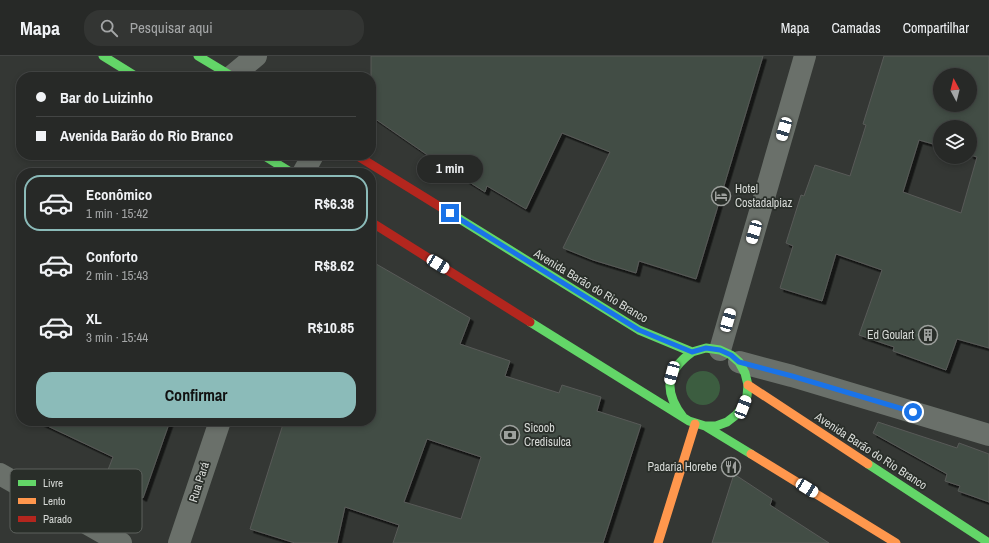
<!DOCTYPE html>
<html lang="pt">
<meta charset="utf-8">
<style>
:root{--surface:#272927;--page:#333533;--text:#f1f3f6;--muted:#a4a6a7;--line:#434544;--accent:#8bbbb9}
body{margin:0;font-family:"Archivo Narrow",sans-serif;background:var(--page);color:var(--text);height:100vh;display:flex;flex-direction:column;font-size:15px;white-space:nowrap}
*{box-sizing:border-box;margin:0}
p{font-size:13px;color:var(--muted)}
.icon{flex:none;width:22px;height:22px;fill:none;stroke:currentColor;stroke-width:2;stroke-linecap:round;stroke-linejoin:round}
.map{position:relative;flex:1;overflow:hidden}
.panel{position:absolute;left:16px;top:112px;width:360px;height:258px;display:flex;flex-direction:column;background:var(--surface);border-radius:16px;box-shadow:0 2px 6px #0003,0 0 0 1px var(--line)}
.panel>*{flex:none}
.top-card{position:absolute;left:16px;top:16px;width:360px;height:88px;border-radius:16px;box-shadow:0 2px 6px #0003,0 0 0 1px var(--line);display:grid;align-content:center;height:88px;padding:0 20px;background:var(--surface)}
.needle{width:26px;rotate:353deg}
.buttons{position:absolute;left:933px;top:12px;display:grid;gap:8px}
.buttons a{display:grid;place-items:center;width:44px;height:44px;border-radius:50%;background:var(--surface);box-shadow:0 2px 6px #0003,0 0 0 1px var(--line);font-size:20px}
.end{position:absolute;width:18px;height:18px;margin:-9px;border:5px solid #1a73e8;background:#fff;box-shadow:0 0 0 2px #fff}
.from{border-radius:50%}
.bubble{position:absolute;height:28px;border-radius:14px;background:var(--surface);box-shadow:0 2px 6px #0003,0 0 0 1px var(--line);font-size:13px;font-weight:700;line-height:28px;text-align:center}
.car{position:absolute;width:12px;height:24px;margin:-12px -6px;border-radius:5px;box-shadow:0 0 3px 1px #0007;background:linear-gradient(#fff 24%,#345 0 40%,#fff 0 76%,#345 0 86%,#fff 0)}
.top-card b{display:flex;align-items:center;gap:14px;height:38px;font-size:15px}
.top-card b+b{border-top:1px solid var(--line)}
.top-card i{width:10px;height:10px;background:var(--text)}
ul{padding:7px 0 0;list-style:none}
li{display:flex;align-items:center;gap:12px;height:56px;margin:0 8px 6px;padding:0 12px;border:2px solid transparent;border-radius:16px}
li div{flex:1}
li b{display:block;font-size:15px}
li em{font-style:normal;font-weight:700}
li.on{border-color:var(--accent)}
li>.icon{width:36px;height:36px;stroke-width:1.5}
.primary-button{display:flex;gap:8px;margin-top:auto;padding:8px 20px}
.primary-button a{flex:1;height:46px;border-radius:16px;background:var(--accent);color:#111;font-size:16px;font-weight:700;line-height:46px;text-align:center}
header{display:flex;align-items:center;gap:24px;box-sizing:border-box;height:56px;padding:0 20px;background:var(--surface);border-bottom:1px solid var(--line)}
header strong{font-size:19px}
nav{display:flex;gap:22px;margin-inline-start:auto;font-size:14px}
.search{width:280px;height:36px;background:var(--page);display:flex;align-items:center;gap:10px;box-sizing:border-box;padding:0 14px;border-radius:16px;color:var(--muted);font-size:15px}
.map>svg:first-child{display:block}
</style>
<header>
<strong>Mapa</strong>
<div class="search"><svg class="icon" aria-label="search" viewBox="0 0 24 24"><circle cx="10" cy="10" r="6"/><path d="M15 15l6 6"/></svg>Pesquisar aqui</div>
<nav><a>Mapa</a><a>Camadas</a><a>Compartilhar</a></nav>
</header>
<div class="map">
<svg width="989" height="487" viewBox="0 0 989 487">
<defs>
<filter id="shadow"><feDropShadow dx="3.5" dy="3.5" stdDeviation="0" flood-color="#0009"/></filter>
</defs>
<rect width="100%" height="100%" fill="#343734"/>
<!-- green -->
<path fill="#3c5d40" d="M686 332a17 17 0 1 1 34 0a17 17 0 1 1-34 0Z"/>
<!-- building -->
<path fill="#424d44" stroke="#585a58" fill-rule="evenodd" filter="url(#shadow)" d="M371,0h392l-67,223 -57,-18 -3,12 -43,-13 -30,-12 47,-96 -48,-19 -36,76 -39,-23 -2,6 -46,-29 -68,-47z
M884,0h105v292l-32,-9 -11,31 -53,-19 1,-4 -35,-12 23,-65 -46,-16 -14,47 -42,-13 13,-42 -7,-3 15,-48 3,1 11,-31 35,11 16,-51 -3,-1zM940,19h30v30h-30zM940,71h30v28l7,2 -16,56 -58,-21 16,-52 21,6z
M371,205l99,57 -10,26 50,17 -5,15 54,17 3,-8 39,12 -4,14 44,14 -38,118h-210l6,-18 -54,-18 -8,36h-42l-45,-14 34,-108h87zM427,383l54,18 -20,62 -57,-17z
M37,365h133l-27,77 -37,-23 7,-18z
M878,366l79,26 2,-5 30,11v48l-31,-11 2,-5 -15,-5 2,-7 -74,-41z
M734,418l38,25 -2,6 59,38h-117z"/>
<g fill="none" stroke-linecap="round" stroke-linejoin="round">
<!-- street -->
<path stroke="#6a706a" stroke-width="22" d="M232,20l24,-20
M303,117l10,-18
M720,294l85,-294
M739,306l53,14 197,59
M0,418l121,69
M179,487l41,-122"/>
<!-- fast -->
<path stroke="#63d668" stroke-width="9" d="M103,0l34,21
M198,0l35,21
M263,99l29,18
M442,152l197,122 53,22 14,-4 14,2 11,5 8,7 6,11 3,12 -1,11 -4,11 -7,8 -9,7 -11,4h-11
M530,266l159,99 16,5 46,28
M683,361c-20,-26 -17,-46 9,-65
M868,408l121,79"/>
<!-- slow -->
<path stroke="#ff974d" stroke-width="9" d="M748,329l120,79
M751,398l145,89
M658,487l37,-119"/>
<!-- jam -->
<path stroke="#b3261e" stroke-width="9" d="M356,99l86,53
M371,166l159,100"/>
</g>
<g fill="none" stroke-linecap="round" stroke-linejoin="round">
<!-- route -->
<path stroke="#1a73e8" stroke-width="5" d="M450,157l189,117 53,22 14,-4 14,2 11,5 8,7 53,14 121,36"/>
</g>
<!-- icons -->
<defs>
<symbol id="hotel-ring" viewBox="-11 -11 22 22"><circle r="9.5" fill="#292e29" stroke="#9da09d" stroke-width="1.5"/><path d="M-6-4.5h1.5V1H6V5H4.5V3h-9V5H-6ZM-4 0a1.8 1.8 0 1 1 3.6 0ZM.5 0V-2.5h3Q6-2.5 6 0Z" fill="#9da09d"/></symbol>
<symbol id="building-ring" viewBox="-11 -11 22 22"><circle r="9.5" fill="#292e29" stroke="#9da09d" stroke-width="1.5"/><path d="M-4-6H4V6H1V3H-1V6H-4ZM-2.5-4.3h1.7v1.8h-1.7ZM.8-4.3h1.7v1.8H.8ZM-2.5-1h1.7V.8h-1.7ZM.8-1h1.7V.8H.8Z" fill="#9da09d"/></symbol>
<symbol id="bank-ring" viewBox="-11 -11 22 22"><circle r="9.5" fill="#292e29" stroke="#9da09d" stroke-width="1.5"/><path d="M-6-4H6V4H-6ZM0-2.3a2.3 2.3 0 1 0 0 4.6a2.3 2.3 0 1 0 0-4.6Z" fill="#9da09d"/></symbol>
<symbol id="restaurant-ring" viewBox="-11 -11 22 22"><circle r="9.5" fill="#292e29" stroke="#9da09d" stroke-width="1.5"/><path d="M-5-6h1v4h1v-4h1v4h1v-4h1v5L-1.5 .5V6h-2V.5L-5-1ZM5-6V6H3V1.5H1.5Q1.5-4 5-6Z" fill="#9da09d"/></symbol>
</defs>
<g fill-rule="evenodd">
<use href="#hotel-ring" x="710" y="129" width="22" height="22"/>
<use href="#building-ring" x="917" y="268" width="22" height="22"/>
<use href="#bank-ring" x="499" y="368" width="22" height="22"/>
<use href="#restaurant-ring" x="720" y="400" width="22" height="22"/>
</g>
<g text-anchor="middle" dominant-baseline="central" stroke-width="3.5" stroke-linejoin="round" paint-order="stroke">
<!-- poi labels -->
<g font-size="12" fill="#d6d9d6" stroke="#292e29" text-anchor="start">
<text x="735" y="133">Hotel<tspan x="735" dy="14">Costadalpiaz</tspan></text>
<text x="914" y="279" text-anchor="end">Ed Goulart</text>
<text x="524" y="372">Sicoob<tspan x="524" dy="14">Credisulca</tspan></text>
<text x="717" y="411" text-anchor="end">Padaria Horebe</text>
</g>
<!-- street labels -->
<g font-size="12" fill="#d6d9d6" stroke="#292e29">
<text transform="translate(591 230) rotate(31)">Avenida Barão do Rio Branco</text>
<text transform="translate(871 395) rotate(33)">Avenida Barão do Rio Branco</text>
<text transform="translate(199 426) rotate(-72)">Rua Pará</text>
</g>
</g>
<!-- legend -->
<rect x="10" y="413" width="132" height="64" rx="6" fill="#292e29" stroke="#5d615d" stroke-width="1"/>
<rect x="18" y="424" width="18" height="6" fill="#63d668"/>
<rect x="18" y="442" width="18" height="6" fill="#ff974d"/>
<rect x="18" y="460" width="18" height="6" fill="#b3261e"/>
<g font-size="11" fill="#d6d9d6">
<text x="43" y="431">Livre</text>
<text x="43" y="449">Lento</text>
<text x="43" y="467">Parado</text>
</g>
</svg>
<div class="buttons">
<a><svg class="needle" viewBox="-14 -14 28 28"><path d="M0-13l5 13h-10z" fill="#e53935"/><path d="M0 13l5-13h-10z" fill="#a4a6a7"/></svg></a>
<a><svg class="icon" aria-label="layers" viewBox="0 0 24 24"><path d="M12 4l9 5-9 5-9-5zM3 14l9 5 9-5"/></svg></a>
</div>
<i class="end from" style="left:913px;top:356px"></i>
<i class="end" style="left:450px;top:157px"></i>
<div class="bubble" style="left:417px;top:99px;width:66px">1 min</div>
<i class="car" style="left:784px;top:73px;rotate:196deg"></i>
<i class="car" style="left:754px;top:176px;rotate:196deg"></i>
<i class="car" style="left:438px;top:208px;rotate:122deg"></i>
<i class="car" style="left:728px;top:264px;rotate:16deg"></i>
<i class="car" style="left:672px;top:317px;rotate:195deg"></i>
<i class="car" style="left:743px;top:351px;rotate:21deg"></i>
<i class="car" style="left:807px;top:432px;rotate:122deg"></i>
<div class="top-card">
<b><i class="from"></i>Bar do Luizinho</b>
<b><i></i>Avenida Barão do Rio Branco</b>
</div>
<section class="panel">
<ul>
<li class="on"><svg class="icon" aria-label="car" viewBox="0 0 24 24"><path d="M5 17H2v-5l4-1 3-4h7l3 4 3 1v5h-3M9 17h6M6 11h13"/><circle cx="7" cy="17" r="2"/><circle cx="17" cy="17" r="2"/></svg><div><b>Econômico</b><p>1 min · 15:42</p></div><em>R$6.38</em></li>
<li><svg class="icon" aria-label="car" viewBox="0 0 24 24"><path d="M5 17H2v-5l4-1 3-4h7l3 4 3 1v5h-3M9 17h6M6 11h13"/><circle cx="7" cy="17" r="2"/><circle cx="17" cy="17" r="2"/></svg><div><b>Conforto</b><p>2 min · 15:43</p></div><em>R$8.62</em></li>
<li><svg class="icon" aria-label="car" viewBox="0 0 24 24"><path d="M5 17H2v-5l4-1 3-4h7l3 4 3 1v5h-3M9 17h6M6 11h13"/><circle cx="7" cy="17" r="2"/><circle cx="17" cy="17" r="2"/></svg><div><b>XL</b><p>3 min · 15:44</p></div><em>R$10.85</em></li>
</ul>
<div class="primary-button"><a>Confirmar</a></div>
</section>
</div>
